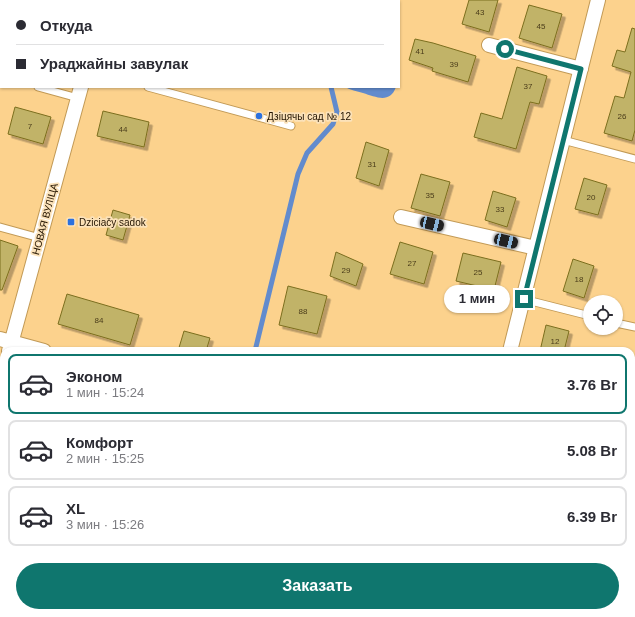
<!DOCTYPE html>
<html lang="ru">
<meta charset="utf-8">
<style>
:root{--surface:#fff;--page:#f7f7f7;--text:#2b2b33;--muted:#7c7c81;--line:#e1e1e2;--accent:#0f766e}
body{margin:0;font-family:Helvetica,sans-serif;background:var(--page);color:var(--text);height:100vh;display:flex;flex-direction:column;font-size:15px;white-space:nowrap}
*{box-sizing:border-box;margin:0}
p{font-size:13px;color:var(--muted)}
.icon{flex:none;width:22px;height:22px;fill:none;stroke:currentColor;stroke-width:2;stroke-linecap:round;stroke-linejoin:round}
.map{position:relative;flex:1;overflow:hidden}
.drawer{position:absolute;left:0px;top:347px;width:635px;height:270px;display:flex;flex-direction:column;background:var(--surface);border-radius:12px 12px 0 0;box-shadow:0 1px 3px #0004}
.drawer>*{flex:none}
.top-card{position:absolute;left:0px;top:0px;width:400px;height:88px;box-shadow:0 1px 3px #0004;display:grid;align-content:center;height:88px;padding:0 16px;background:var(--surface)}
.tools{position:absolute;left:583px;top:295px;display:grid;gap:8px}
.tools a{display:grid;place-items:center;width:40px;height:40px;border-radius:50%;background:var(--surface);box-shadow:0 1px 3px #0004;font-size:20px}
.end{position:absolute;width:18px;height:18px;margin:-9px;border:5px solid #0f766e;background:#fff;box-shadow:0 0 0 2px #fff}
.from{border-radius:50%}
.bubble{position:absolute;height:28px;border-radius:14px;background:var(--surface);box-shadow:0 1px 3px #0004;font-size:13px;font-weight:600;line-height:28px;text-align:center}
.car{position:absolute;width:12px;height:24px;margin:-12px -6px;border-radius:5px;box-shadow:0 0 3px 1px #0007;background:linear-gradient(#222 24%,#8ab4d8 0 40%,#222 0 76%,#8ab4d8 0 86%,#222 0)}
.top-card b{display:flex;align-items:center;gap:14px;height:38px;font-size:15px}
.top-card b+b{border-top:1px solid var(--line)}
.top-card i{width:10px;height:10px;background:var(--text)}
ul{padding:7px 0 0;list-style:none}
li{display:flex;align-items:center;gap:12px;height:60px;margin:0 8px 6px;padding:0 8px;border:2px solid var(--line);border-radius:8px}
li div{flex:1}
li b{display:block;font-size:15px}
li em{font-style:normal;font-weight:600}
li.on{border-color:var(--accent)}
li>.icon{width:36px;height:36px;stroke-width:1.5}
.action{display:flex;gap:8px;margin-top:auto;padding:8px 16px}
.action a{flex:1;height:46px;border-radius:24px;background:var(--accent);color:#fff;font-size:16px;font-weight:600;line-height:46px;text-align:center}
.map>svg:first-child{display:block}
</style>
<div class="map">
<svg width="635" height="617" viewBox="0 0 635 617">
<defs>
<filter id="shadow"><feDropShadow dx="3.5" dy="3.5" stdDeviation="0" flood-color="#0004"/></filter>
</defs>
<rect width="100%" height="100%" fill="#fcd28d"/>
<!-- water -->
<path fill="#628bcd" d="M345,87h51c-6,17 -20,10 -33,6 -6,-2 -13,-3 -18,-6z"/>
<g fill="none" stroke-linecap="round" stroke-linejoin="round">
<!-- stream -->
<path stroke="#628bcd" stroke-width="5" d="M351,1l1,-1
M255,351l43,-177 9,-21 26,-29 4,-12 -6,-25"/>
</g>
<!-- building -->
<path fill="#c1b367" stroke="#7b6e1e" filter="url(#shadow)" d="M469,0h29l-9,32 -27,-8z
M529,5l33,9 -10,34 -33,-10z
M632,28l3,1v101l-3,11 -28,-8 11,-37 9,2 7,-26 -19,-6 5,-16 8,2z
M415,39l18,4 43,13 -8,26 -36,-11 1,-3 -24,-8z
M517,67l30,9 -8,28 -9,-2 -14,47 -42,-12 7,-24 21,6z
M15,107l36,10 -8,27 -35,-10z
M103,111l46,11 -5,25 -47,-11z
M366,142l23,8 -10,36 -23,-8z
M421,174l29,8 -10,34 -29,-8z
M584,178l23,7 -9,30 -23,-6z
M493,191l23,7 -9,29 -22,-7z
M113,210l17,5 -7,25 -17,-5z
M0,240l18,6 -16,44h-2z
M400,242l33,10 -9,32 -34,-10z
M336,252l27,12 -7,22 -26,-10z
M463,253l38,9 -7,28 -38,-9z
M573,259l21,7 -10,32 -21,-7z
M288,286l39,10 -10,38 -38,-9z
M67,294l72,21 -9,30 -72,-21z
M546,325l23,6 -5,20h-24z
M184,331l26,7 -4,13h-28z"/>
<g fill="none" stroke-linecap="round" stroke-linejoin="round">
<defs>
<path id="service" d="M0,76l1,1
M38,87l40,11
M148,87l143,39
M563,140l72,19
M0,227l40,11
M523,299l67,17
M616,323l19,4
M0,428l4,1
M0,542l4,1"/>
<path id="minor" d="M102,1v-1
M489,45l92,24
M401,217l135,31
M0,339l44,12
M9,351l72,-264
M510,351l88,-351
M0,378l4,-12
M436,617l2,-4"/>
</defs>
<!-- service casing -->
<use href="#service" stroke="#c29a56" stroke-width="9"/>
<!-- minor casing -->
<use href="#minor" stroke="#c29a56" stroke-width="16"/>
<!-- service -->
<use href="#service" stroke="#fff" stroke-width="7"/>
<!-- minor -->
<use href="#minor" stroke="#fff" stroke-width="14"/>
</g>
<g fill="none" stroke-linecap="round" stroke-linejoin="round">
<!-- route -->
<path stroke="#0f766e" stroke-width="5" d="M505,49l76,20 -57,230"/>
</g>
<!-- markers -->
<g fill="#2c71de" stroke="#fbe2ba" stroke-width="1.5">
<circle cx="259" cy="116" r="4"/>
<rect x="67" y="218" width="8" height="8" rx="2"/>
</g>
<g text-anchor="middle" dominant-baseline="central" stroke-width="3.5" stroke-linejoin="round" paint-order="stroke">
<!-- number labels -->
<g font-size="8" fill="#4a3c1a">
<text x="480" y="12">43</text>
<text x="541" y="26">45</text>
<text x="420" y="51">41</text>
<text x="454" y="64">39</text>
<text x="528" y="86">37</text>
<text x="622" y="116">26</text>
<text x="30" y="126">7</text>
<text x="123" y="129">44</text>
<text x="372" y="164">31</text>
<text x="430" y="195">35</text>
<text x="591" y="197">20</text>
<text x="500" y="209">33</text>
<text x="412" y="263">27</text>
<text x="346" y="270">29</text>
<text x="478" y="272">25</text>
<text x="579" y="279">18</text>
<text x="303" y="311">88</text>
<text x="99" y="320">84</text>
<text x="555" y="341">12</text>
</g>
<!-- poi labels -->
<g font-size="10" fill="#231400" stroke="#fbe2ba" text-anchor="start">
<text x="267" y="116">Дзіцячы сад № 12</text>
<text x="79" y="222">Dziciačy sadok</text>
</g>
<!-- street labels -->
<g font-size="10" fill="#231400" stroke="#fbe2ba">
<text transform="translate(45 219) rotate(-75)">НОВАЯ ВУЛІЦА</text>
</g>
</g>
</svg>
<div class="tools">
<a><svg class="icon" aria-label="locate" viewBox="0 0 24 24"><circle cx="12" cy="12" r="6"/><path d="M12 2v4M12 18v4M2 12h4M18 12h4"/></svg></a>
</div>
<i class="end from" style="left:505px;top:49px"></i>
<i class="end" style="left:524px;top:299px"></i>
<div class="bubble" style="left:444px;top:285px;width:66px">1 мин</div>
<i class="car" style="left:432px;top:224px;rotate:103deg"></i>
<i class="car" style="left:506px;top:241px;rotate:103deg"></i>
<div class="top-card">
<b><i class="from"></i>Откуда</b>
<b><i></i>Ураджайны завулак</b>
</div>
<section class="drawer">
<ul>
<li class="on"><svg class="icon" aria-label="car" viewBox="0 0 24 24"><path d="M5 17H2v-5l4-1 3-4h7l3 4 3 1v5h-3M9 17h6M6 11h13"/><circle cx="7" cy="17" r="2"/><circle cx="17" cy="17" r="2"/></svg><div><b>Эконом</b><p>1 мин · 15:24</p></div><em>3.76 Br</em></li>
<li><svg class="icon" aria-label="car" viewBox="0 0 24 24"><path d="M5 17H2v-5l4-1 3-4h7l3 4 3 1v5h-3M9 17h6M6 11h13"/><circle cx="7" cy="17" r="2"/><circle cx="17" cy="17" r="2"/></svg><div><b>Комфорт</b><p>2 мин · 15:25</p></div><em>5.08 Br</em></li>
<li><svg class="icon" aria-label="car" viewBox="0 0 24 24"><path d="M5 17H2v-5l4-1 3-4h7l3 4 3 1v5h-3M9 17h6M6 11h13"/><circle cx="7" cy="17" r="2"/><circle cx="17" cy="17" r="2"/></svg><div><b>XL</b><p>3 мин · 15:26</p></div><em>6.39 Br</em></li>
</ul>
<div class="action"><a>Заказать</a></div>
</section>
</div>
